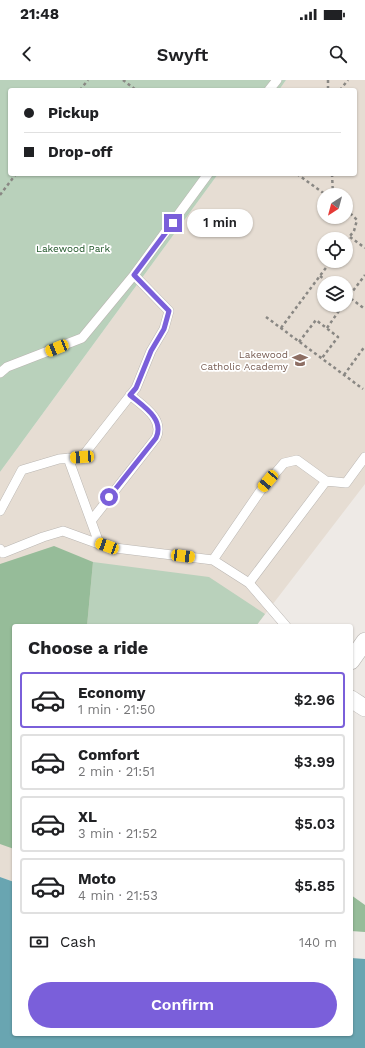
<!DOCTYPE html>
<meta charset="utf-8">
<style>
:root{--surface:#fff;--page:#f6f6f6;--text:#202124;--muted:#757577;--line:#e0e0e0;--accent:#7a5fda}
body{margin:0;font-family:"Work Sans",sans-serif;background:var(--page);color:var(--text);height:100vh;display:flex;flex-direction:column;font-size:15px;white-space:nowrap}
*{box-sizing:border-box;margin:0}
p{font-size:13px;color:var(--muted)}
.icon{flex:none;width:22px;height:22px;fill:none;stroke:currentColor;stroke-width:2;stroke-linecap:round;stroke-linejoin:round}
.map{position:relative;flex:1;overflow:hidden}
.details{position:absolute;left:12px;top:544px;width:341px;height:412px;display:flex;flex-direction:column;background:var(--surface);border-radius:4px;box-shadow:0 1px 3px #0004}
.details>*{flex:none}
.top-card{position:absolute;left:8px;top:8px;width:349px;height:88px;border-radius:4px;box-shadow:0 1px 3px #0004;display:grid;align-content:center;height:88px;padding:0 16px;background:var(--surface)}
.needle{width:26px;rotate:216deg}
.tools{position:absolute;left:317px;top:108px;display:grid;gap:8px}
.tools a{display:grid;place-items:center;width:36px;height:36px;border-radius:50%;background:var(--surface);box-shadow:0 1px 3px #0004;font-size:20px}
.end{position:absolute;width:18px;height:18px;margin:-9px;border:5px solid #7a5fda;background:#fff;box-shadow:0 0 0 2px #fff}
.from{border-radius:50%}
.bubble{position:absolute;height:28px;border-radius:14px;background:var(--surface);box-shadow:0 1px 3px #0004;font-size:13px;font-weight:600;line-height:28px;text-align:center}
.car{position:absolute;width:12px;height:24px;margin:-12px -6px;border-radius:5px;box-shadow:0 0 3px 1px #0007;background:linear-gradient(#f5c518 24%,#345 0 40%,#f5c518 0 76%,#345 0 86%,#f5c518 0)}
.top-card b{display:flex;align-items:center;gap:14px;height:38px;font-size:15px}
.top-card b+b{border-top:1px solid var(--line)}
.top-card i{width:10px;height:10px;background:var(--text)}
ul{padding:0;list-style:none}
li{display:flex;align-items:center;gap:12px;height:56px;margin:0 8px 6px;padding:0 8px;border:2px solid var(--line);border-radius:4px}
li div{flex:1}
li b{display:block;font-size:15px}
li em{font-style:normal;font-weight:600}
li.active{border-color:var(--accent)}
li>.icon{width:36px;height:36px;stroke-width:1.5}
h2{padding:0 16px;font-size:18px;line-height:48px}
.pay{display:flex;align-items:center;gap:10px;height:44px;padding:0 16px;font-size:15px}
.pay p{margin-inline-start:auto}
.button{display:flex;gap:8px;margin-top:auto;padding:8px 16px}
.button a{flex:1;height:46px;border-radius:24px;background:var(--accent);color:#fff;font-size:16px;font-weight:600;line-height:46px;text-align:center}
.status{display:flex;justify-content:space-between;align-items:center;height:28px;padding:0 20px;background:var(--surface);direction:ltr}
.status svg{height:11px;fill:currentColor}
header{display:flex;justify-content:space-between;align-items:center;height:52px;padding:0 16px;background:var(--surface);font-size:18px;font-weight:600}
.map>svg:first-child{display:block}
</style>
<div class="status"><b>21:48</b><svg viewBox="0 0 49 12"><path d="M0 12V9h3v3zM5 12V6h3v6zM10 12V3h3v9zM15 12V0h3v12zM26 1h20v11H26zM47 4h2v5h-2z"/></svg></div>
<header><svg class="icon" aria-label="back" viewBox="0 0 24 24"><path d="M15 5l-7 7 7 7"/></svg>Swyft<svg class="icon" aria-label="search" viewBox="0 0 24 24"><circle cx="10" cy="10" r="6"/><path d="M15 15l6 6"/></svg></header>
<div class="map">
<svg width="365" height="968" viewBox="0 0 365 968">
<rect width="100%" height="100%" fill="#eeeae6"/>
<!-- built -->
<path fill="#e6ddd3" fill-rule="evenodd" d="M286,0h79v404l-109,142h-242v256l-14,-5v-405l218,-298h137v-84h-76zM324,115h22v22h-22zM324,159h22v22h-22zM324,203h22v22h-22z"/>
<!-- green -->
<path fill="#b9d1bb" d="M0,0h286l-7,10h-269v84h208l-218,298z
M93,482l116,15 56,37 -9,12h-169z"/>
<!-- forest -->
<path fill="#96bc99" d="M54,466l39,16 -6,64h-73v223l-14,-5v-280z
M351,815l14,10v27l-14,-1z"/>
<!-- water -->
<path fill="#69a5b1" d="M0,797l14,5v152h337v-76l14,1v89h-365z"/>
<g fill="none" stroke-linecap="round" stroke-linejoin="round">
<defs>
<path id="service" d="M269,10l8,-10
M0,293l7,-6 75,-29 52,-63 74,-101
M68,378l31,85
M0,431l22,-41 37,-11 23,-2 54,-69 15,-37 13,-22 5,-18 -35,-36
M91,441l65,-83c9,-19 -13,-32 -26,-43
M0,469l3,4 40,-16 20,-6 44,16 106,13 36,23 77,-102
M213,480l48,-70 23,-27 13,-3 29,21 20,2 19,-26
M249,503l37,43"/>
<path id="minor" d="M351,581l14,-20
M351,619l14,9"/>
</defs>
<!-- service casing -->
<use href="#service" stroke="#bab6b2" stroke-width="10"/>
<!-- minor casing -->
<use href="#minor" stroke="#bab6b2" stroke-width="18"/>
<!-- path -->
<path stroke="#898783" stroke-width="2.5" stroke-dasharray="3 3" stroke-linecap="butt" d="M123,0l13,10
M328,0v10
M80,10l8,-10
M340,10l8,-10
M297,94l29,21
M332,94l1,21
M0,115l16,-21
M346,129l11,11 -3,11 -8,10
M350,157l15,11
M320,196l10,7
M346,215l19,14
M346,220l19,-25
M266,237l97,72
M281,248l50,-67
M327,248l16,-23
M299,262l17,-22 22,17 -16,21
M344,295l21,-29"/>
<!-- service -->
<use href="#service" stroke="#fff" stroke-width="9"/>
<!-- minor -->
<use href="#minor" stroke="#fff" stroke-width="17"/>
</g>
<g fill="none" stroke-linecap="round" stroke-linejoin="round">
<!-- route -->
<path stroke="#7a5fda" stroke-width="5" d="M109,417l47,-59c9,-19 -13,-32 -26,-43l6,-7 15,-37 13,-22 5,-18 -35,-36 39,-52"/>
</g>
<!-- icons -->
<defs>
<symbol id="school-bare" viewBox="-9 -9 18 18"><path d="M0-5L7-2L0 1L-7-2ZM-4 1L0 2.5L4 1V4Q0 6-4 4Z" fill="#8d6e63" stroke="#fff" stroke-width="2.5" paint-order="stroke"/></symbol>
</defs>
<g fill-rule="evenodd">
<use href="#school-bare" x="289" y="269" width="22" height="22"/>
</g>
<g text-anchor="middle" dominant-baseline="central" stroke-width="3.5" stroke-linejoin="round" paint-order="stroke">
<!-- park labels -->
<g font-size="10" fill="#1d5426" stroke="#fff">
<text x="73" y="168">Lakewood Park</text>
</g>
<!-- education labels -->
<g font-size="10" fill="#785e54" stroke="#fff" text-anchor="end">
<text x="288" y="274">Lakewood<tspan x="288" dy="12">Catholic Academy</tspan></text>
</g>
</g>
</svg>
<div class="tools">
<a><svg class="needle" viewBox="-14 -14 28 28"><path d="M0-13l5 13h-10z" fill="#e53935"/><path d="M0 13l5-13h-10z" fill="#757577"/></svg></a>
<a><svg class="icon" aria-label="locate" viewBox="0 0 24 24"><circle cx="12" cy="12" r="6"/><path d="M12 2v4M12 18v4M2 12h4M18 12h4"/></svg></a>
<a><svg class="icon" aria-label="layers" viewBox="0 0 24 24"><path d="M12 4l9 5-9 5-9-5zM3 14l9 5 9-5"/></svg></a>
</div>
<i class="end from" style="left:109px;top:417px"></i>
<i class="end" style="left:173px;top:143px"></i>
<div class="bubble" style="left:187px;top:129px;width:66px">1 min</div>
<i class="car" style="left:57px;top:268px;rotate:248deg"></i>
<i class="car" style="left:82px;top:377px;rotate:266deg"></i>
<i class="car" style="left:268px;top:401px;rotate:220deg"></i>
<i class="car" style="left:107px;top:466px;rotate:290deg"></i>
<i class="car" style="left:183px;top:476px;rotate:97deg"></i>
<div class="top-card">
<b><i class="from"></i>Pickup</b>
<b><i></i>Drop-off</b>
</div>
<section class="details">
<h2>Choose a ride</h2>
<ul>
<li class="active"><svg class="icon" aria-label="car" viewBox="0 0 24 24"><path d="M5 17H2v-5l4-1 3-4h7l3 4 3 1v5h-3M9 17h6M6 11h13"/><circle cx="7" cy="17" r="2"/><circle cx="17" cy="17" r="2"/></svg><div><b>Economy</b><p>1 min · 21:50</p></div><em>$2.96</em></li>
<li><svg class="icon" aria-label="car" viewBox="0 0 24 24"><path d="M5 17H2v-5l4-1 3-4h7l3 4 3 1v5h-3M9 17h6M6 11h13"/><circle cx="7" cy="17" r="2"/><circle cx="17" cy="17" r="2"/></svg><div><b>Comfort</b><p>2 min · 21:51</p></div><em>$3.99</em></li>
<li><svg class="icon" aria-label="car" viewBox="0 0 24 24"><path d="M5 17H2v-5l4-1 3-4h7l3 4 3 1v5h-3M9 17h6M6 11h13"/><circle cx="7" cy="17" r="2"/><circle cx="17" cy="17" r="2"/></svg><div><b>XL</b><p>3 min · 21:52</p></div><em>$5.03</em></li>
<li><svg class="icon" aria-label="car" viewBox="0 0 24 24"><path d="M5 17H2v-5l4-1 3-4h7l3 4 3 1v5h-3M9 17h6M6 11h13"/><circle cx="7" cy="17" r="2"/><circle cx="17" cy="17" r="2"/></svg><div><b>Moto</b><p>4 min · 21:53</p></div><em>$5.85</em></li>
</ul>
<div class="pay"><svg class="icon" aria-label="cash" viewBox="0 0 24 24"><path d="M3 7h18v10H3z"/><circle cx="12" cy="12" r="2"/></svg>Cash<p>140 m</p></div>
<div class="button"><a>Confirm</a></div>
</section>
</div>
